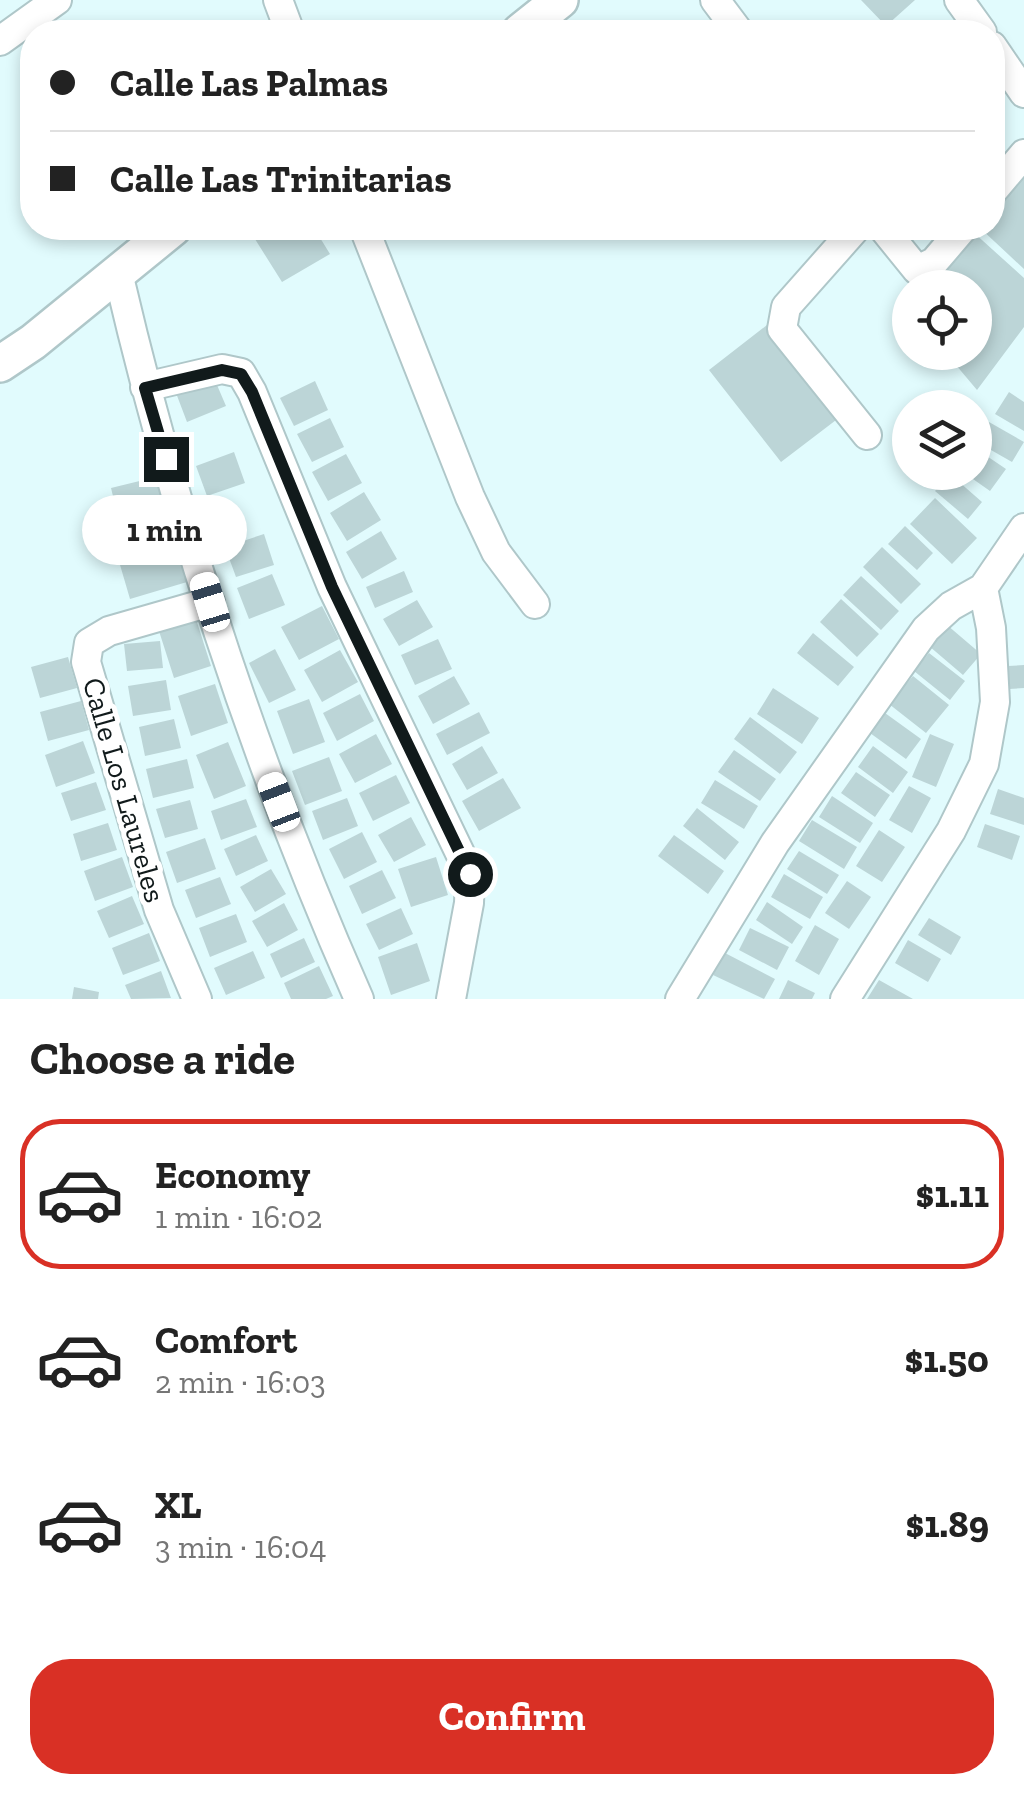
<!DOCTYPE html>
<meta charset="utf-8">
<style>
:root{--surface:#fff;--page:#f6f6f6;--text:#222;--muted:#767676;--line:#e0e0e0;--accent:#d93025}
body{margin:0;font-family:"Zilla Slab",serif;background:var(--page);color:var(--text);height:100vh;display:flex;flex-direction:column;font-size:38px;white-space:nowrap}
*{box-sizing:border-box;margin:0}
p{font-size:32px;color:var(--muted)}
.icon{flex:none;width:55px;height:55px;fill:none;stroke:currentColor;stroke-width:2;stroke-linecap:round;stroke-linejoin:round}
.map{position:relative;height:999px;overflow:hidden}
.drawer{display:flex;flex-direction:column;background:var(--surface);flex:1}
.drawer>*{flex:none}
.banner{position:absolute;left:20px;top:20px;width:985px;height:220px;border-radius:40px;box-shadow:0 5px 15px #0003;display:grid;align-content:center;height:220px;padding:0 30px;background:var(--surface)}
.buttons{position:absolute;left:892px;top:270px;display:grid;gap:20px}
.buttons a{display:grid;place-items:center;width:100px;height:100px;border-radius:50%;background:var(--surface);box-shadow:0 5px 15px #0003;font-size:50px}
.end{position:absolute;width:45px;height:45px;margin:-22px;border:12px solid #111a1b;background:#fff;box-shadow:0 0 0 5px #fff}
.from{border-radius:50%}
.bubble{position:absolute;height:70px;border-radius:35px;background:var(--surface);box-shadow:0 5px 15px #0003;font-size:32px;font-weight:700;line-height:70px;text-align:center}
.car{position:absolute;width:30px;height:60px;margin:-30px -15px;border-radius:12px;box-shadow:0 0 8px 2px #0007;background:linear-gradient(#fff 24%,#345 0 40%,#fff 0 76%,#345 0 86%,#fff 0)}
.banner b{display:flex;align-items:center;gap:35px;height:95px;font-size:38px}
.banner b+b{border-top:2px solid var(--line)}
.banner i{width:25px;height:25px;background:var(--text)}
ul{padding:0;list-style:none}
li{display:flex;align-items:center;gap:30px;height:150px;margin:0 20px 15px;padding:0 10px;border:5px solid transparent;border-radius:40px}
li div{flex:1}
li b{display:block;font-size:38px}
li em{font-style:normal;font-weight:700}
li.selected{border-color:var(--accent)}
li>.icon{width:90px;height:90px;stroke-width:1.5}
h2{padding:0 30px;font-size:45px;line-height:120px}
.primary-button{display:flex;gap:20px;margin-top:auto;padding:20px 30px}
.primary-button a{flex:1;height:115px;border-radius:40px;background:var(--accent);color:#fff;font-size:40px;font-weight:700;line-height:115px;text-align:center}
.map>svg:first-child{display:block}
</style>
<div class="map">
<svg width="1024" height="999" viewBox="0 0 1024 999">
<rect width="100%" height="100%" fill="#e1fbfd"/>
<!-- building -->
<path fill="#bcd5d7" d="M861,0h54l-29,26z
M1024,171v98l-44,-41h12v-24z
M248,228h66l16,26 -48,28z
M972,231l52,47v49l-47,63 -32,-38h30v-64h-49z
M767,325l73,92 -59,45 -72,-92z
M214,378l12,28 -39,16 -11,-29z
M315,381l13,29 -34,16 -14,-28z
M1009,392l15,10v29l-29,-17z
M330,418l14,29 -32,15 -15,-28z
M989,422l35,20 -12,20 -35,-20z
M975,448l31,21 -16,22 -27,-19h12z
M234,452l11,31 -38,13 -11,-30z
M346,454l16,29 -34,18 -16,-29z
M950,474l32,28 -14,17 -33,-28z
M160,476l11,45 -49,12 -11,-45z
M364,492l17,28 -34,21 -17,-28z
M935,498l42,40 -25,26 -42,-40z
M905,526l28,27 -16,17 -29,-26z
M381,531l16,28 -35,20 -16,-27z
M264,534l10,31 -38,12 -11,-30z
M174,541l13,41 -57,17 -12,-41z
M882,547l39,37 -20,20 -38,-37z
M404,571l9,21 -38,16 -9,-21z
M272,574l13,31 -36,14 -12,-31z
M861,576l38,35 -18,19 -38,-35z
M841,599l38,35 -22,23 -37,-35z
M417,600l16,27 -34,19 -16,-27z
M322,606l17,33 -40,21 -18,-33z
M196,619l15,47 -37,12 -15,-47z
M940,619l41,35 -18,21 -41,-35z
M813,633l41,34 -16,19 -41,-33z
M438,639l14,30 -37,16 -14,-30z
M160,641l3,27 -36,3 -3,-27z
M275,649l21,41 -27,13 -20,-40z
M340,650l18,32 -36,20 -18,-32z
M929,653l36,28 -15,19 -36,-29z
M68,657l9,31 -37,10 -9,-31z
M1024,665v23l-15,1 -1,-23z
M454,676l16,28 -37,20 -15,-28z
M913,676l36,29 -23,28 -37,-29z
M166,680l5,30 -38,6 -5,-30z
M215,684l13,39 -37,13 -13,-40z
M773,688l46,30 -17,26 -45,-30z
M360,694l14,27 -37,20 -14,-28z
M309,699l16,43 -32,12 -16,-43z
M81,701l8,29 -41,11 -8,-29z
M479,712l11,21 -43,22 -11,-21z
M885,713l36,26 -15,20 -36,-26z
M750,717l47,35 -17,22 -46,-35z
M174,719l7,29 -36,8 -6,-29z
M376,734l16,30 -37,19 -16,-29z
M930,734l24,10 -18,43 -24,-10z
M83,741l12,32 -39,14 -11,-32z
M228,742l18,44 -32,13 -18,-44z
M482,746l16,27 -31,17 -15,-26z
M873,746l35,26 -15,21 -35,-26z
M734,750l42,29 -16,22 -42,-29z
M329,757l13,34 -37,14 -13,-34z
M187,759l7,29 -41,10 -7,-29z
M856,772l34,23 -15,22 -34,-24z
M396,775l14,28 -37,18 -14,-28z
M503,778l18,30 -42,23 -17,-30z
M715,780l43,26 -14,23 -43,-26z
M96,782l10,28 -35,11 -10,-28z
M909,786l22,12 -19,35 -23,-13z
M998,789l26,9v27l-34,-11z
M832,796l41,27 -13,20 -41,-26z
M347,798l11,28 -35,14 -11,-29z
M246,799l11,28 -36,13 -10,-29z
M190,800l8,29 -33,9 -9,-29z
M697,808l42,34 -14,18 -42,-34z
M411,817l15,28 -32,17 -16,-27z
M812,820l45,27 -13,22 -45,-28z
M108,823l9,27 -36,11 -8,-27z
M985,824l35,12 -8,24 -35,-13z
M879,830l26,17 -23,35 -26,-16z
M362,832l15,30 -33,17 -15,-30z
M256,835l12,26 -32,15 -12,-27z
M674,835l50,36 -16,23 -50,-38z
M205,838l11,31 -39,14 -11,-31z
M799,851l40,24 -12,19 -40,-25z
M122,857l11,30 -38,14 -11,-30z
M436,857l12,38 -37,12 -13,-38z
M271,869l15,25 -31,18 -15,-25z
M382,870l14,28 -34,16 -13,-28z
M784,874l39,23 -13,22 -39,-22z
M220,877l11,27 -35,14 -11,-28z
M847,881l24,16 -22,32 -24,-16z
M132,896l12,28 -35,14 -12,-27z
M767,902l36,25 -11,17 -36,-24z
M284,903l14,27 -31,17 -15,-26z
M401,908l12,26 -34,16 -13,-26z
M236,914l11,28 -37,15 -11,-29z
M929,918l32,19 -10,18 -33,-20z
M815,925l24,14 -20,36 -24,-14z
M750,928l39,19 -12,23 -38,-20z
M149,933l11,28 -37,14 -11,-27z
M304,938l11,24 -34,16 -11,-24z
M908,940l33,19 -13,23 -33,-19z
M417,943l13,38 -39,14 -13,-38z
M253,951l12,27 -39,17 -12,-27z
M725,953l50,26 -11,20 -51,-24z
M319,966l14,30 -7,3h-35l-7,-16z
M161,971l10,27 -40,1 -6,-14z
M788,980l27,13 -3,6h-33z
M879,980l34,19h-46z
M74,987l25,5 -1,7h-26z"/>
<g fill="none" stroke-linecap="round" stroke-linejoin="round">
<defs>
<path id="minor" d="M278,0l12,32
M715,0l24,32
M959,0l23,32
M0,41l57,-41
M992,46l32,47
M992,192l32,-38
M364,228l106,269 26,55 39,52
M856,228l-70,79 -4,22 85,106
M883,228l34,42 17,-8 29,-34
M118,273c58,248 138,493 241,726
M145,387l77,-18 19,4 11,19 80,195 138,287 -1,29 -18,96
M197,999l-38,-89 -73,-248 3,-19 20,-12 101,-29
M680,999l95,-156 151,-214 25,-23 32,-18 41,-60
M845,999l106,-168 33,-67 11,-62 -4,-74 -8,-40"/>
<path id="major" d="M520,32l40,-32
M0,364l33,-22 140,-114"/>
</defs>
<!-- minor casing -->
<use href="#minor" stroke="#afc7c9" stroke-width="32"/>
<!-- major casing -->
<use href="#major" stroke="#afc7c9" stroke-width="40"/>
<!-- minor -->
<use href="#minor" stroke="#fff" stroke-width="28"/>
<!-- major -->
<use href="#major" stroke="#fff" stroke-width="35"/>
</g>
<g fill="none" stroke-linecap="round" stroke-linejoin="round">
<!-- route -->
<path stroke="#111a1b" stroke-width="12" d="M166,459l-21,-71 77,-18 19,4 11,18 80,195 138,287"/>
</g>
<g text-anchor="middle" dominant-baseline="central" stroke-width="10" stroke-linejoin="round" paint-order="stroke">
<!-- street labels -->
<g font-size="30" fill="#111a1b" stroke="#fff">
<text transform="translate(124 790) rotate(74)">Calle Los Laureles</text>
</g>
</g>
</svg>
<div class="buttons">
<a><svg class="icon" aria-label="locate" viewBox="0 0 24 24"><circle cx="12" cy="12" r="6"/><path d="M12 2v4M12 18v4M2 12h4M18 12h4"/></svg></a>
<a><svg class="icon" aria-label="layers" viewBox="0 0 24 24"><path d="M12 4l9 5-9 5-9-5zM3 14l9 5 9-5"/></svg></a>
</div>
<i class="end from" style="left:470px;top:874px"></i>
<i class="end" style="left:166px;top:459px"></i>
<div class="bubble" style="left:82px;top:495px;width:165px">1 min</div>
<i class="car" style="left:210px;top:602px;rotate:343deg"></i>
<i class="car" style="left:279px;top:802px;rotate:339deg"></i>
<div class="banner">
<b><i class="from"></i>Calle Las Palmas</b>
<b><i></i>Calle Las Trinitarias</b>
</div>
</div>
<section class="drawer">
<h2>Choose a ride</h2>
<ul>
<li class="selected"><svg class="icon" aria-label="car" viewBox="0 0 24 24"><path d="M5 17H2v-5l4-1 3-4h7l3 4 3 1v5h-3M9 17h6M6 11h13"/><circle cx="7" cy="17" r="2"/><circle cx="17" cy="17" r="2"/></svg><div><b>Economy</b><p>1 min · 16:02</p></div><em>$1.11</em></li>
<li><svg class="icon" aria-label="car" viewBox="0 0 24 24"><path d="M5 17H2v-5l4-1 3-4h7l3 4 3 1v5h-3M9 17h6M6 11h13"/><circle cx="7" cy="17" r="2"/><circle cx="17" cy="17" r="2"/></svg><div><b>Comfort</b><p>2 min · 16:03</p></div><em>$1.50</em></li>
<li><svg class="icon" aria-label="car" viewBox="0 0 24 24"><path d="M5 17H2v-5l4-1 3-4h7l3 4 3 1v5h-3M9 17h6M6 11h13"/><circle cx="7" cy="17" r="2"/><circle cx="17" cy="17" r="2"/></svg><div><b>XL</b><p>3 min · 16:04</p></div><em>$1.89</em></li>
</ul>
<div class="primary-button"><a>Confirm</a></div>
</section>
